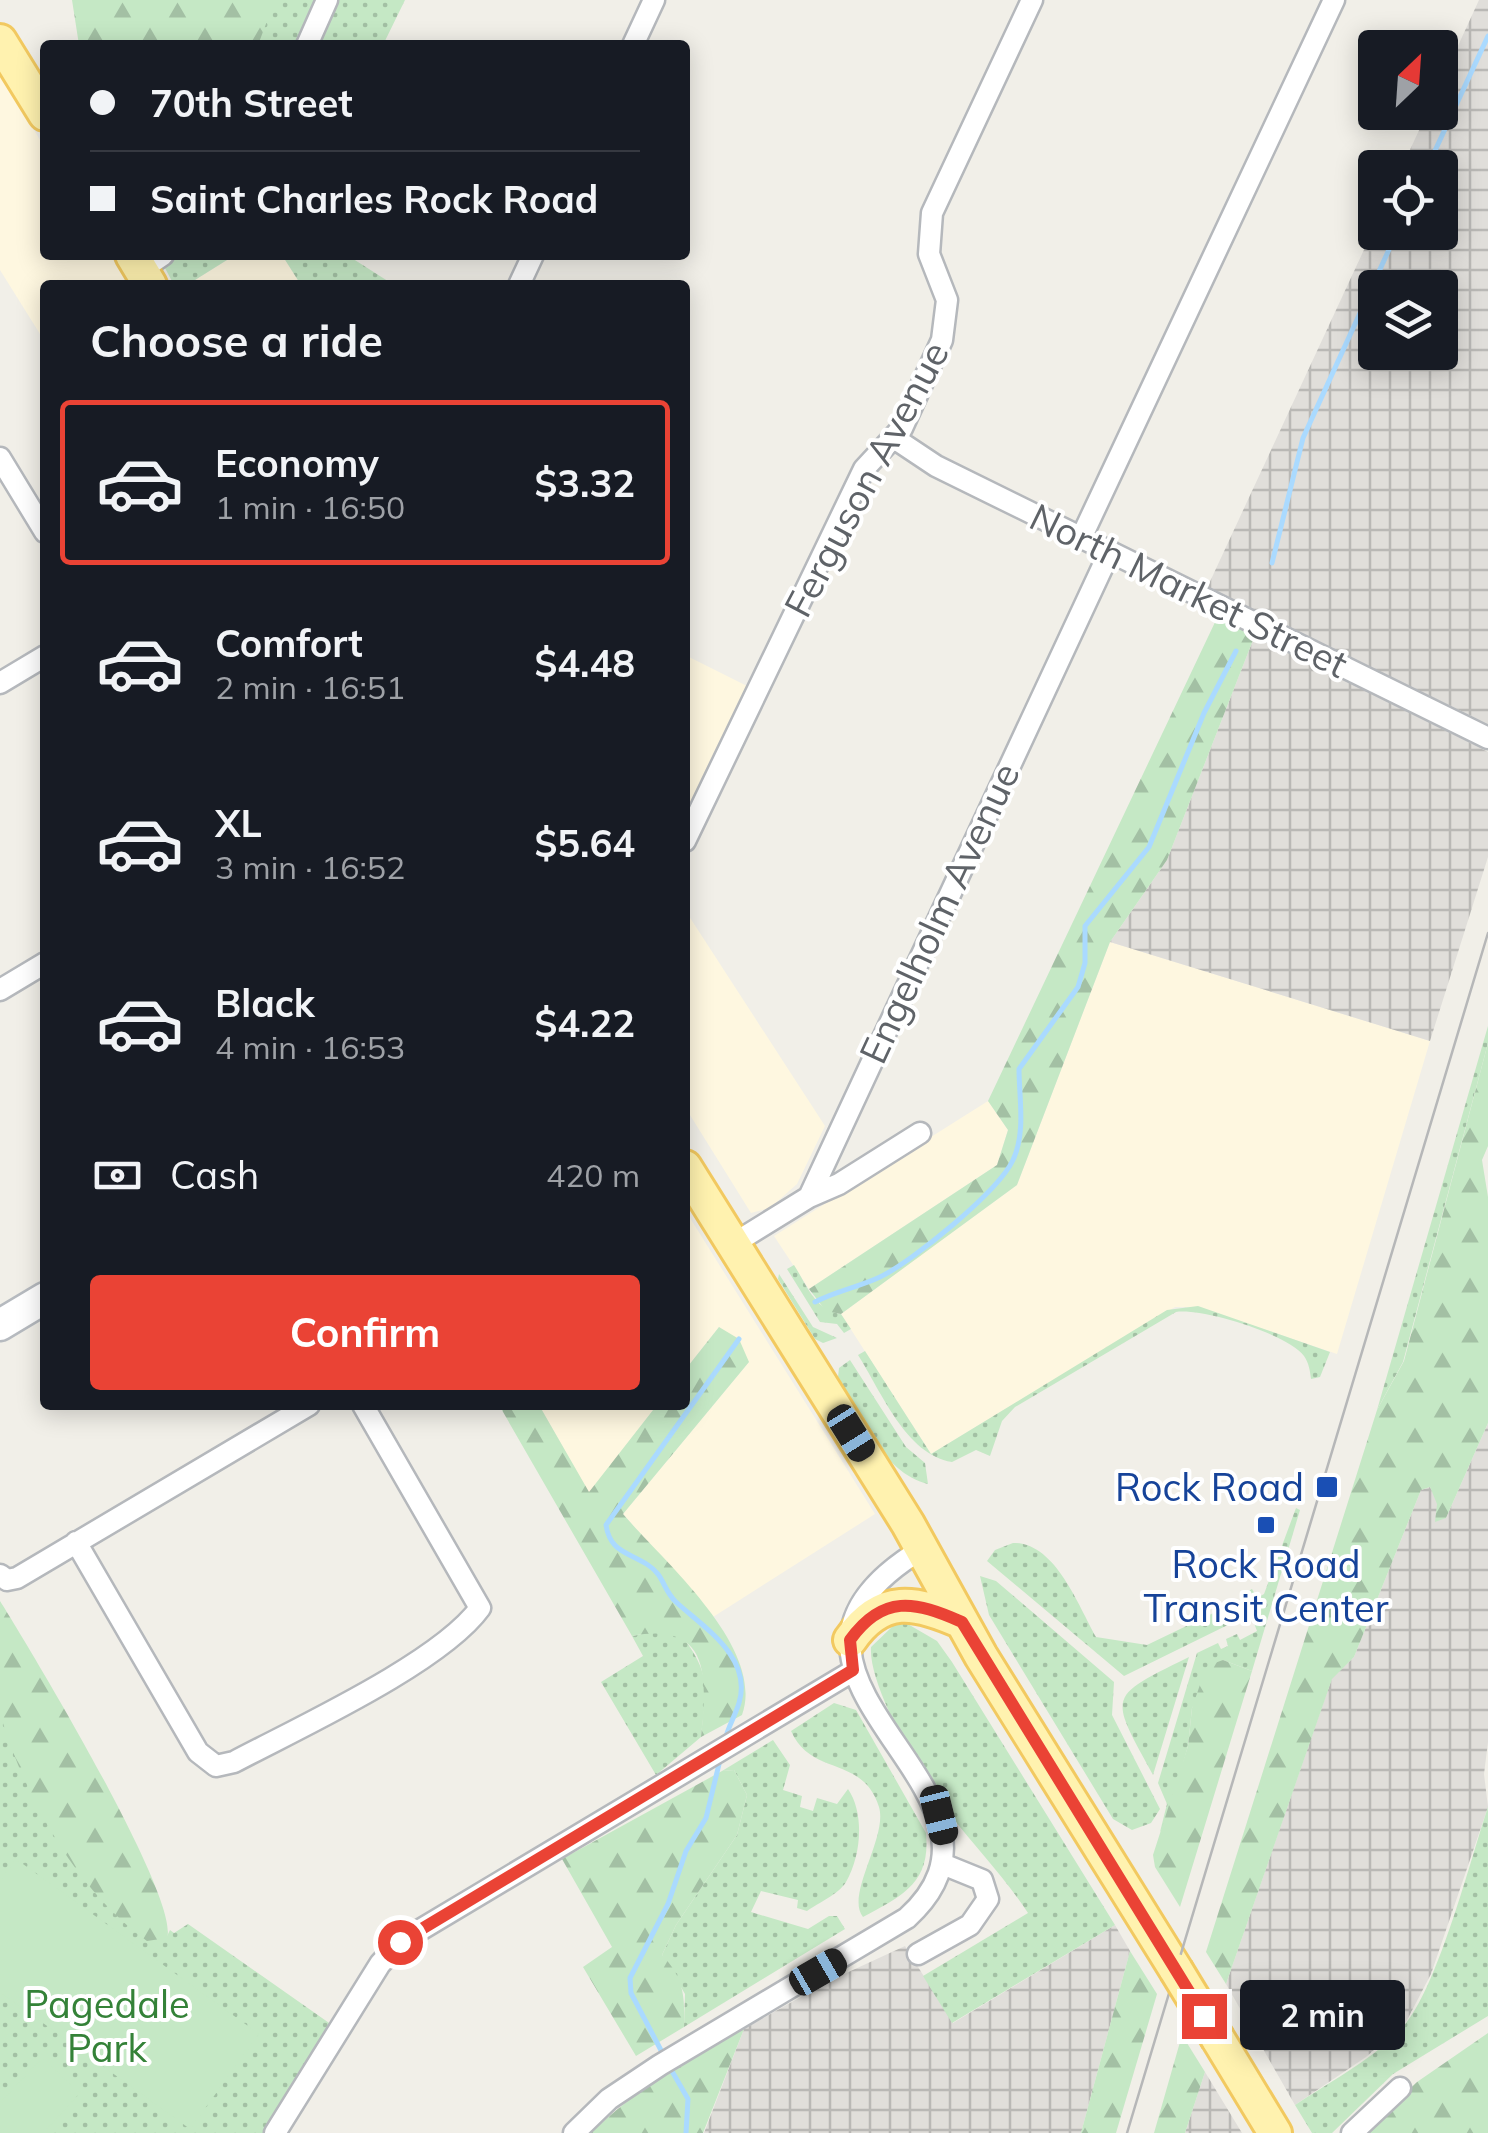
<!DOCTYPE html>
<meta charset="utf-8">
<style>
:root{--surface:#171b24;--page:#242831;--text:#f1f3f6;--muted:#9ea1a6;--line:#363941;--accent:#ea4335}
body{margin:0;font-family:Mulish,sans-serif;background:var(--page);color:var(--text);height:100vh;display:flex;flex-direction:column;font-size:38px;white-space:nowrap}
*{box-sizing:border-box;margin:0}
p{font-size:32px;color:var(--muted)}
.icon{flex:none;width:55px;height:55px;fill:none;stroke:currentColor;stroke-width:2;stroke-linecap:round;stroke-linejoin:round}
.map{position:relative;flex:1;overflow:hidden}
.panel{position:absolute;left:40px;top:280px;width:650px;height:1130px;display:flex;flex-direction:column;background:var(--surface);border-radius:10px;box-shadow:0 5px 25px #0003}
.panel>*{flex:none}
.banner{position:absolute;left:40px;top:40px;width:650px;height:220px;border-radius:10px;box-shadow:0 5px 25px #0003;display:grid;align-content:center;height:220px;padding:0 50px;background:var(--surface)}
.needle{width:65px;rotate:25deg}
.fabs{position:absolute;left:1358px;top:30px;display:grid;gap:20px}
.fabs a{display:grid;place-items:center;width:100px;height:100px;border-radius:10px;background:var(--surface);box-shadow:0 5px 25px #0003;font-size:50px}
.end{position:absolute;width:45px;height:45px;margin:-22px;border:12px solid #ea4335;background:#fff;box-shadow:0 0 0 5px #fff}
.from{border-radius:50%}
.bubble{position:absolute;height:70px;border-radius:10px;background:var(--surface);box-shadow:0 5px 25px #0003;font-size:32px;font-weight:700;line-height:70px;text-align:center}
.car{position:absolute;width:30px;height:60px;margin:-30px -15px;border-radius:12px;box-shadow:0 0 8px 2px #0007;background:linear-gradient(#222 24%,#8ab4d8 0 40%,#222 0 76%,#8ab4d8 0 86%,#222 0)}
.banner b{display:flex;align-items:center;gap:35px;height:95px;font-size:38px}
.banner b+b{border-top:2px solid var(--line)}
.banner i{width:25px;height:25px;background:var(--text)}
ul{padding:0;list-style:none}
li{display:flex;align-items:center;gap:30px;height:165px;margin:0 20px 15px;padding:0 30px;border:5px solid transparent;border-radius:10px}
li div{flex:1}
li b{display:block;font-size:38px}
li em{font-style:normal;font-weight:700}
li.active{border-color:var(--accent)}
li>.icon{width:90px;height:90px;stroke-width:1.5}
h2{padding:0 50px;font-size:45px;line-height:120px}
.pay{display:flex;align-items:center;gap:25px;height:110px;padding:0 50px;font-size:38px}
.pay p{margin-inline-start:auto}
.button{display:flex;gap:20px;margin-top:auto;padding:20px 50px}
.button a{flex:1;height:115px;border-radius:10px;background:var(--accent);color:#fff;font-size:40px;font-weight:700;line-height:115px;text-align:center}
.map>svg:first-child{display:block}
</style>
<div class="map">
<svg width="1488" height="2133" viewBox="0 0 1488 2133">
<defs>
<pattern id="industrial-grid" width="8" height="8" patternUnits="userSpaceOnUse" patternTransform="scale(2.5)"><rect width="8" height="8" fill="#e0deda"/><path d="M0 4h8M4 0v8" fill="none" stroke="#b9b8b5"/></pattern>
<pattern id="grass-dots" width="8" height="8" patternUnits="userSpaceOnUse" patternTransform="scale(2.5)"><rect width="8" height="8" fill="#c5e8c5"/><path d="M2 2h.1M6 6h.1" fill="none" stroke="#a3c0a4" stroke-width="1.8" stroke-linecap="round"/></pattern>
<pattern id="forest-firs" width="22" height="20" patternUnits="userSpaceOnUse" patternTransform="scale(2.5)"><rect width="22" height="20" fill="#c5e8c5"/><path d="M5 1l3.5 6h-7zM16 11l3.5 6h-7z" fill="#a3c0a4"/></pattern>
</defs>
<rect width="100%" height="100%" fill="#f1efe8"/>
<!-- commercial -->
<path fill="#fef7e0" d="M0,75l45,73v107h65l19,30h-84v57l-45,-72z
M235,255h47l19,30h-114z
M685,655l66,33 -66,136z
M685,910l140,216 -28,58 -27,24 -19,5 -66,-106z
M1110,942l320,99 -93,313 -139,-47h-23l-244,147 -90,-140 176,-129z
M988,1101l20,29 -11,35 -188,124 -35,-53z
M685,1210l190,304 -162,103 -90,-103 126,-152 -30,-35 -34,43z
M539,1405h118l-68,88z"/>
<!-- industrial -->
<path fill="url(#industrial-grid)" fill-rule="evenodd" d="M1479,0h9v724l-281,-136 168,-362v6h65v-64l-38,-1 25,-54 13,-1v-27zM1375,288h65v64h-65z
M1255,635l233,117v105l-58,184 -320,-99 57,-82z
M1488,1423v319l-4,32 4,33 -57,167 -25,48 -40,35 -71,48 -69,-121 106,-306 22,-21 67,-167 9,-3 16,31z
M1115,1925l15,26 -49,182h-377l40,-104 85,-48 76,-35 48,77z
M1205,2072l37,61h-57z"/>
<!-- grass -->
<path fill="url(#grass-dots)" d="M179,0h226l-22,45h-228z
M158,255h77l-48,30h-13z
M282,255h65l47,30h-93z
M1488,1026v17l-85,319 -26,48z
M794,1265c14,22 20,44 47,49l10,15 -7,4 -7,-9 -17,-2 -33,-53z
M779,1274l34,53 24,11 -14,5 -8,-4 -37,-60z
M1198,1306l132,46 -10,25 -9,2c-1,-8 -2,-16 -7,-23 -16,-22 -102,-48 -128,-44l-161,95 -13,14 -12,35 -14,-6 -24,12c-46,-7 -71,-71 -94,-107l7,-4 66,103 236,-144z
M850,1360l56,87 19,16 3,21c-47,-12 -67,-69 -90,-107l1,-9z
M1296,1508l4,2 -48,161 -29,-11 -31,48 -4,38 -22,77 -6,9 7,-28 -9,-21 39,-130 21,-10 3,6 7,-3 -2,-7 11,-5 3,6 17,-9 -14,-37 9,-5 5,9 7,-4z
M1013,1543c42,-1 65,62 83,94l51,8 85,-41 10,14 -118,58 -137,-115 8,-11z
M980,1576l16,5 118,101 -2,33 48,94 -9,14 -19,7 -19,-11 -124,-204z
M0,1602l167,334 3,-6 4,3 14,-9 144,101 -69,108h-263z
M906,1623l31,18 15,21 163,263 -163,98 -29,-47 105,-63c-23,-35 -50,-63 -76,-96 -27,-33 -84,-130 -81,-170l23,-22z
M658,1631l24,5c30,39 24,54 19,101l-45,38 -55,-93 42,-26 -11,-20z
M1189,1657l-36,118c-44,-81 -47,-77 36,-118z
M834,1703l22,7 70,123c5,50 -24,63 -63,84 -18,-22 25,-80 16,-110 -16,-52 -68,-30 -88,-76z
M773,1740l17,25 -7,25 19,6 -2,11 13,4 4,-13 20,6 11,-15c17,25 13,67 -2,93 -7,12 -28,21 -39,29l-10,-3 1,-8 -37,-9 -10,21 57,17 21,-13h8l8,13 -161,98 1,-33 -23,-39 14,-30 61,-90 10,-40 -13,-25 -12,1z
M1488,1807v209l-95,58 -61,59h-20l-17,-28c36,-24 83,-48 111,-82 33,-41 64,-162 82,-216z"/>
<!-- forest -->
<path fill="url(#forest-firs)" d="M72,0h203l-17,45h-179z
M1217,618l38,17 -88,225 -57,82 -93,243 -176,129 -15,-3 -17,-22 188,-124 11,-35 -20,-29z
M1488,1043v103l-6,14 6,37v226l-42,95 -11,4 2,-18 -7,-17 -9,3 -67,167 -22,22 -106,305 -20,-32 171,-542 27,-49z
M719,1327l20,12 10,23 -126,152c41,48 143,134 119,201l-41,22c6,-59 10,-116 -69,-101l-133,-231h40l50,87 68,-87h28v-35z
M0,1601c29,46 181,298 167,337l-20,3c-70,-50 -121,-142 -146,-224 -1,-29 -1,-84 -1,-116z
M1223,1660l29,11 -72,236 -25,-40 -2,-12 35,-109 4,-38 11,-32 9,-12z
M734,1770l13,25 -10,40 -61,90 -14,30c22,23 23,41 22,72l-48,29 -53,-89 29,-20 -50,-88 160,-88z
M1130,1951l27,43 -41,139h-35z
M744,2029l-41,104h-112c45,-44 99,-74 153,-104z
M1488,2033v100h-124l53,-51z
M1182,2035l23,37 -20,61h-31z"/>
<!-- garden -->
<path fill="#c5e8c5" d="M16,1859l243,175 -69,95 -190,-137v-111z
M42,2058l38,35 -37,40h-43v-30z"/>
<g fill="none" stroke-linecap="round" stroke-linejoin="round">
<!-- stream -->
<path stroke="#aadaff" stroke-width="5" d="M1427,168l61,-132
M1272,563l31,-125 94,-206
M815,1302c21,-11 44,-15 65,-25 33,-16 118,-85 133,-117 13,-28 6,-62 6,-91l59,-82 7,-24v-37l64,-79 55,-134 32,-62
M725,1740c3,-13 10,-24 14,-37 14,-46 -36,-76 -63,-101 -13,-12 -12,-27 -28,-37 -20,-13 -38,-13 -42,-40l133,-186
M664,2056l-33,-63 -1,-15 38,-74 18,-53 20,-33 14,-58
M669,2066l19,33 -2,34"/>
<defs>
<path id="street" d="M307,45l20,-45
M633,45l21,-45
M141,270l22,-15
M519,285l14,-30
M894,438l42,28 552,272
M0,458l45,74
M1082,536l252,-536
M0,683l45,-27
M685,841l179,-372 38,-41 40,-88 5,-40 -18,-46 3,-41 100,-213
M0,990l45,-27
M809,1197l30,-13 81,-51
M733,1244l76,-47 301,-646
M76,1542l122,210 18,14 18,-4c64,-34 206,-99 246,-154l-117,-203
M0,1575l7,5 10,-2 292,-173
M918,1954l52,-29 18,-26 -6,-19 -37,-15
M275,2133l105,-169 20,-22 453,-271
M574,2133l35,-34 51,-34 247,-147c142,-129 -197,-241 15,-369
M1352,2133l48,-45"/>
<path id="secondary" d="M0,1325l45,-27"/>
<path id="primary" d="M0,41l45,73
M132,255l18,30
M685,1167l223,357 73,132 195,314
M850,1640c32,-46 65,-39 112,-18
M1218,2039l57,94"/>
</defs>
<!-- street casing -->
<use href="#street" stroke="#b5b8bc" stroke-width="25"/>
<!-- secondary casing -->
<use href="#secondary" stroke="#b6babf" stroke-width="35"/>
<!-- primary casing -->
<use href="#primary" stroke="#f2c960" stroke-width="38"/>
<!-- street -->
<use href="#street" stroke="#fff" stroke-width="20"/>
<!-- secondary -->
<use href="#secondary" stroke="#fff" stroke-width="30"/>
<!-- primary -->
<use href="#primary" stroke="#fff2af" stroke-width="32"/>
<!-- tram -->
<path stroke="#b6b7b8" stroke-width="2.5" d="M1127,2133l361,-1200"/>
<defs>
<path id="primary-bridge" d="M1176,1970l42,69"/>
</defs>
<!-- primary-bridge casing -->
<use href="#primary-bridge" stroke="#f2c960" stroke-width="38" stroke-linecap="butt"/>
<!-- primary-bridge -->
<use href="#primary-bridge" stroke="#fff2af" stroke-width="32"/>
</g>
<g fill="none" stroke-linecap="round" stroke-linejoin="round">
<!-- route -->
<path stroke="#ea4335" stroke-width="12" d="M400,1942l453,-272 -3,-30c33,-46 65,-39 112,-18l242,394"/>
</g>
<!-- markers -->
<g fill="#1a4fb4" stroke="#fff" stroke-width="4">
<rect x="1315" y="1475" width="24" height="24" rx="5"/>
<rect x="1256" y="1515" width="20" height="20" rx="5"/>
</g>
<g text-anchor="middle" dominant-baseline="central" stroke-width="8" stroke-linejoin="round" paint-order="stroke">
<!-- street labels -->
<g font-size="38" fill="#5f6368" stroke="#fff">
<text transform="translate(866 479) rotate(-62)">Ferguson Avenue</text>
<text transform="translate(1189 590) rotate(26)">North Market Street</text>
<text transform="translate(939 913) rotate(-65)">Engelholm Avenue</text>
</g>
<!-- transit labels -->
<g font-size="38" fill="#164399" stroke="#fff" text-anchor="end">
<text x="1304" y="1487">Rock Road</text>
<text x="1266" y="1564" text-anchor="middle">Rock Road<tspan x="1266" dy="44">Transit Center</tspan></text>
</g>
<!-- park labels -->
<g font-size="38" fill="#348238" stroke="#fff">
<text x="107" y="2004">Pagedale<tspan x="107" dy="44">Park</tspan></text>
</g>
</g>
</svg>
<div class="fabs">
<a><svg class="needle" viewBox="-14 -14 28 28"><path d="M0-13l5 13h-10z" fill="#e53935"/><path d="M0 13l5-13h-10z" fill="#9ea1a6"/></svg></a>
<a><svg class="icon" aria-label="locate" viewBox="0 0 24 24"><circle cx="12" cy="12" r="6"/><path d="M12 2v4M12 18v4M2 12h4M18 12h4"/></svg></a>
<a><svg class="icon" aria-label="layers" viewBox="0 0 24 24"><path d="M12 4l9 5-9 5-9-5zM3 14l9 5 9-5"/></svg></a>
</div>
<i class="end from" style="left:400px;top:1942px"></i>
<i class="end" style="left:1204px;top:2016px"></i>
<div class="bubble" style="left:1240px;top:1980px;width:165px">2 min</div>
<i class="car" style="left:851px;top:1433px;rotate:148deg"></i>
<i class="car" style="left:939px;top:1815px;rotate:166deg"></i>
<i class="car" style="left:818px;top:1972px;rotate:60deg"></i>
<div class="banner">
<b><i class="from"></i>70th Street</b>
<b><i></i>Saint Charles Rock Road</b>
</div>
<section class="panel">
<h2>Choose a ride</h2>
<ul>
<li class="active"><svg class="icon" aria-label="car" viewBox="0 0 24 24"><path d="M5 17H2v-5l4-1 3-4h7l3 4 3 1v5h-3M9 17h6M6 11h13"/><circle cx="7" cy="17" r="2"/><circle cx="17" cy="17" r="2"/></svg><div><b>Economy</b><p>1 min · 16:50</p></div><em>$3.32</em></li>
<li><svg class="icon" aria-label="car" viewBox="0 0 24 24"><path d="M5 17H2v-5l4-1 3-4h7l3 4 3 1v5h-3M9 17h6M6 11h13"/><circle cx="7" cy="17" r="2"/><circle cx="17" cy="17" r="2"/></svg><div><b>Comfort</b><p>2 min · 16:51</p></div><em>$4.48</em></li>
<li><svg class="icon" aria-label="car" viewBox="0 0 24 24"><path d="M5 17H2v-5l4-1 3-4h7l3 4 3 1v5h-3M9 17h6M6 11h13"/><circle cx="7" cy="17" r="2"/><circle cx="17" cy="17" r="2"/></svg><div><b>XL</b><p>3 min · 16:52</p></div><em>$5.64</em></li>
<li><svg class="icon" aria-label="car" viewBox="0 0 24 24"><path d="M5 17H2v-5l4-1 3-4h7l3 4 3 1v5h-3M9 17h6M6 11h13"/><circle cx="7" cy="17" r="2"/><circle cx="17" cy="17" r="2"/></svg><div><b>Black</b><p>4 min · 16:53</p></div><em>$4.22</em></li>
</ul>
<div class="pay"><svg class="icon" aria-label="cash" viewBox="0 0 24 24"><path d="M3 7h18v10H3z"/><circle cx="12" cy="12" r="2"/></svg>Cash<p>420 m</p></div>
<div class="button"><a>Confirm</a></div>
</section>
</div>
